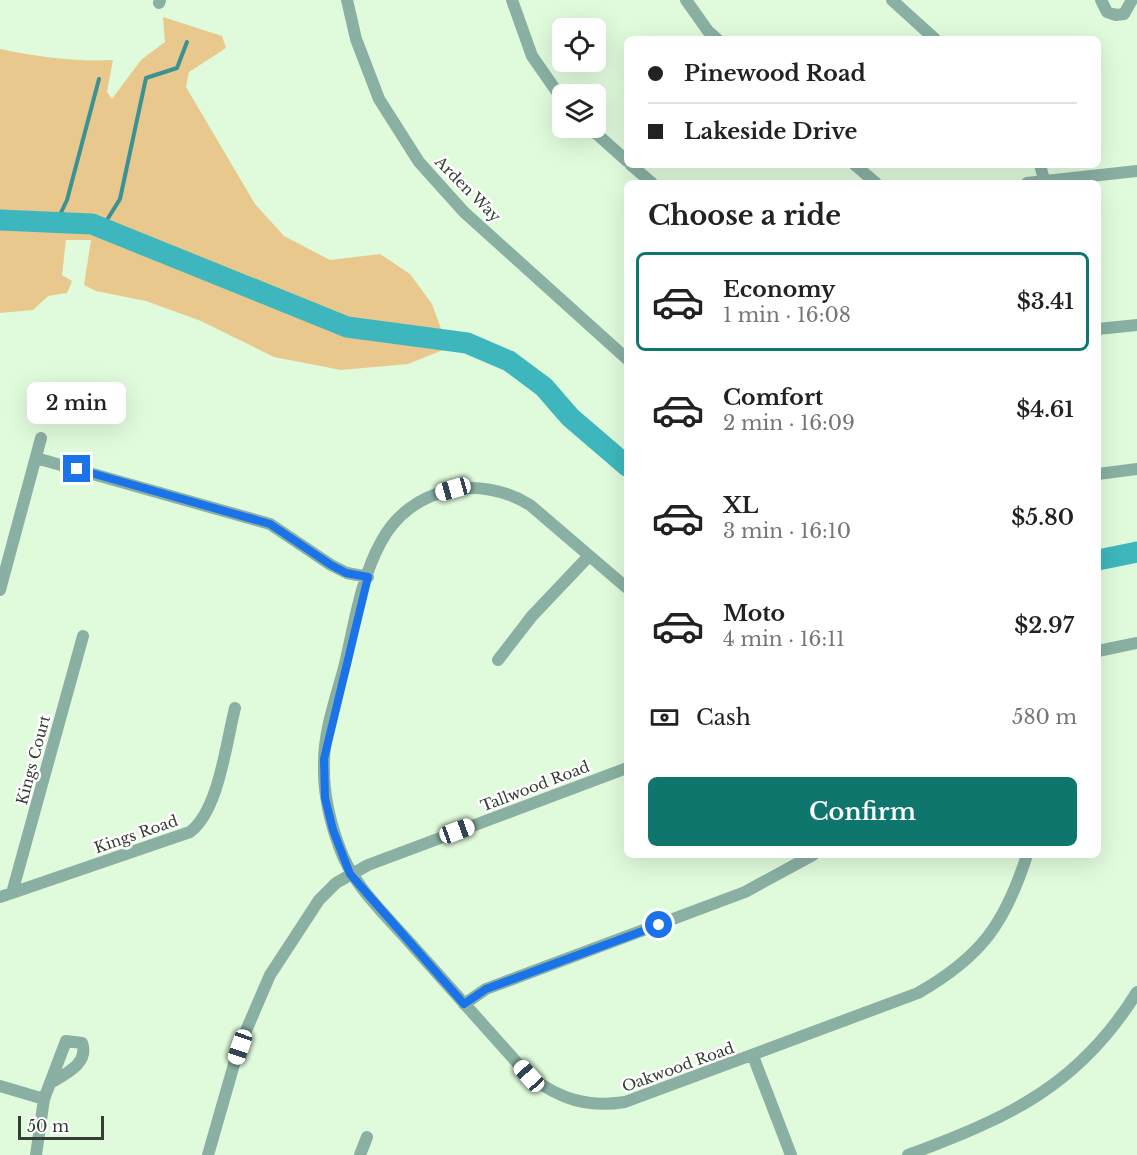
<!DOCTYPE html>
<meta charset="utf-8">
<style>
:root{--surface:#fff;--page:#f2f2f2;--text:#222;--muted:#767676;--line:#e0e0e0;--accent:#0f766e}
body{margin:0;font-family:"Libre Baskerville",serif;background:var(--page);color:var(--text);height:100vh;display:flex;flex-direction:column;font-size:22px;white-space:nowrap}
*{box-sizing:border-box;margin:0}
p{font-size:20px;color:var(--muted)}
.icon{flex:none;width:33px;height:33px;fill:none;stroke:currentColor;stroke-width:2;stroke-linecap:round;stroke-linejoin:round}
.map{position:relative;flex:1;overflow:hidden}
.drawer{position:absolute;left:624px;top:180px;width:477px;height:678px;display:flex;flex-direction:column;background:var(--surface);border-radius:9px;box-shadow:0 6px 24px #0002}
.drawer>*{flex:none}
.banner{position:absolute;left:624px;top:36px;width:477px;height:132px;border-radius:9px;box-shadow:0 6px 24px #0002;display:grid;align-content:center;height:132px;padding:0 24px;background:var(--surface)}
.fabs{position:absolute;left:552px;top:18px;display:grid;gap:12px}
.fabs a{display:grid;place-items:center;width:54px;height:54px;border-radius:9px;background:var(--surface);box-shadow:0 6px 24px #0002;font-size:30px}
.scale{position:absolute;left:18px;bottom:15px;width:86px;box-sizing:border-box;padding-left:6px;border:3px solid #343e33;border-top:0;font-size:16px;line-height:21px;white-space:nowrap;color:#343e33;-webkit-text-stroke:4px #fff;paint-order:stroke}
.end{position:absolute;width:27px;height:27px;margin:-14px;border:8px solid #1a73e8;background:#fff;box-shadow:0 0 0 3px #fff}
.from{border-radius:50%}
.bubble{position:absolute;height:42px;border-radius:9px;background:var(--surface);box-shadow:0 6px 24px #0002;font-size:20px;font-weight:600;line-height:42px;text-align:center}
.car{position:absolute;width:18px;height:36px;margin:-18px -9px;border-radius:8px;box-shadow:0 0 4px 2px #0007;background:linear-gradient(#fff 24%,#345 0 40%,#fff 0 76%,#345 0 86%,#fff 0)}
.banner b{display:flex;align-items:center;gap:21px;height:57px;font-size:22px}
.banner b+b{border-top:2px solid var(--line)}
.banner i{width:15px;height:15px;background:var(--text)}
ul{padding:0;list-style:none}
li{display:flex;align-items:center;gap:18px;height:99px;margin:0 12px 9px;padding:0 12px;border:3px solid transparent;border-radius:9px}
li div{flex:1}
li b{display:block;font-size:22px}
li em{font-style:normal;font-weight:600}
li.selected{border-color:var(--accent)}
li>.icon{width:54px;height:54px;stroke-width:1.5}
h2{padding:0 24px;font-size:27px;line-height:72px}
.pay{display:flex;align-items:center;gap:15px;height:66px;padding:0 24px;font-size:22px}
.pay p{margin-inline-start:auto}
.cta{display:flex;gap:12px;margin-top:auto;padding:12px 24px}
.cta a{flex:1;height:69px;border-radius:9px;background:var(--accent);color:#fff;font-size:24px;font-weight:600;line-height:69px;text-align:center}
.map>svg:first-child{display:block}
</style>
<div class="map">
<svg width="1137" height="1155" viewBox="0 0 1137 1155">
<rect width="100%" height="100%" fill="#e0fadc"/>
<!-- green -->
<path fill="#e8c88c" d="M163,17l59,19 4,12 -37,24 -3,15 69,117 29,32 46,24 50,-6 30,20 22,30 16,44 -40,16 -67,6 -67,-13 -73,-36 -55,-20 -50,-10 -12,-6 7,-45h-25l-4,35 10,6 -5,12 -19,3 -15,14 -33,3v-264c38,8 75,13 113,11l-6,32 5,7 29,-39 24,-18z"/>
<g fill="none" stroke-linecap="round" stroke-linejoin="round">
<!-- stream -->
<path stroke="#3b9294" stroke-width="4" d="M56,223l11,-23 32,-121
M102,228l18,-29 26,-121 31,-10 10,-26"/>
<!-- river -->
<path stroke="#3eb6bd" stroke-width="21" d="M0,220l92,4 255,103 120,16 42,18 35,26 26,30 57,49
M1098,560l39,-8"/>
<!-- street -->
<path stroke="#89b0a2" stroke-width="12" d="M347,0l9,39 23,60 40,63 45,50 163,147
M512,0l20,56 30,43
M686,0l22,31 9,8
M892,0l43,39
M1101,0l6,12 9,3 8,-1 8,-14
M159,3l1,-3
M590,128l37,33
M631,165l21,18
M855,165l21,18
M1040,165l5,18
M1027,183l110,-12
M1098,329l39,-4
M36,458l234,66 61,41 16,8 21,4
M1098,474l39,-5
M627,588l-97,-83c-51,-32 -120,-18 -149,37 -20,36 -27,83 -36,122 -8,31 -21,66 -21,98 -1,29 5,57 15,84 13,39 45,67 72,98 39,44 79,88 118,132 31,23 58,32 96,26l293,-109c63,-36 87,-69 109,-138
M0,590l41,-152
M1098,651l39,-8
M498,660l34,-44 56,-59
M12,893l71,-257
M0,897l190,-65c29,-22 36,-89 45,-124
M464,1004l22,-15 259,-97 68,-37
M753,1056l38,99
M0,1086l44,13 -8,56
M44,1099l22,-58 16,2c7,20 -15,30 -30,39
M208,1155l31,-108 31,-72 49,-75 17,-17 32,-18 259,-97
M360,1155l7,-18
M908,1155c100,-37 171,-69 229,-163"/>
</g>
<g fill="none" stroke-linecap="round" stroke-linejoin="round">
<!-- route -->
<path stroke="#1a73e8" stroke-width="8" d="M77,469l193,55 61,41 15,8 22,4 -44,182 1,39 8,32 17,44 114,130 22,-15 173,-64"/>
</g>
<g text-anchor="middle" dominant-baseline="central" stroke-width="5" stroke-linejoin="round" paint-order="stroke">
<!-- street labels -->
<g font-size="15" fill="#343e33" stroke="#fff">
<text transform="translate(468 189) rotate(45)">Arden Way</text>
<text transform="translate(33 760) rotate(-75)">Kings Court</text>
<text transform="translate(535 786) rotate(-21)">Tallwood Road</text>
<text transform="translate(136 834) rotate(-19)">Kings Road</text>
<text transform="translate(678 1067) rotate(-20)">Oakwood Road</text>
</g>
</g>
</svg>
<div class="fabs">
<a><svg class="icon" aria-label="locate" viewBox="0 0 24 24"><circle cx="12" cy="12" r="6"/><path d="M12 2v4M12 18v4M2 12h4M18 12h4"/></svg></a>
<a><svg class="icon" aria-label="layers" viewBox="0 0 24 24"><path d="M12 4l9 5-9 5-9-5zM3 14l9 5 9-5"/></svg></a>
</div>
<div class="scale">50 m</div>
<i class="end from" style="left:659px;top:925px"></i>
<i class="end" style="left:77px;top:469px"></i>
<div class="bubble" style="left:27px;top:382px;width:99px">2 min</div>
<i class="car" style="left:453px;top:489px;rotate:254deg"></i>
<i class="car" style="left:457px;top:831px;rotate:70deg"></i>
<i class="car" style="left:240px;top:1047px;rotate:199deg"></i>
<i class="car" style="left:529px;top:1076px;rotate:318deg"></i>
<div class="banner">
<b><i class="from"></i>Pinewood Road</b>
<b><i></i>Lakeside Drive</b>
</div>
<section class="drawer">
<h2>Choose a ride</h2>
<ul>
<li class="selected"><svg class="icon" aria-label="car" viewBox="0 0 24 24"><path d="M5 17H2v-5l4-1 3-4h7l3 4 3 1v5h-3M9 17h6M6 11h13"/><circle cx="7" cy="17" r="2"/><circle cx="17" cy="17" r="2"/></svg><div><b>Economy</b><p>1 min · 16:08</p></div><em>$3.41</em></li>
<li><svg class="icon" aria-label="car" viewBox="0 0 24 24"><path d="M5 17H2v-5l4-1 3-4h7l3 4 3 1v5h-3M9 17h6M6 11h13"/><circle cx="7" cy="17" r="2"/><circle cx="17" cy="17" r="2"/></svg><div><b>Comfort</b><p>2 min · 16:09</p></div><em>$4.61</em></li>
<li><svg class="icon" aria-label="car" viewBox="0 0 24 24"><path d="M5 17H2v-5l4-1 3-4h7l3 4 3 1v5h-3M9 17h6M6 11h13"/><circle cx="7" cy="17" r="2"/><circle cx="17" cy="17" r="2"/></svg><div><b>XL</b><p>3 min · 16:10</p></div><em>$5.80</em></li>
<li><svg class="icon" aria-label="car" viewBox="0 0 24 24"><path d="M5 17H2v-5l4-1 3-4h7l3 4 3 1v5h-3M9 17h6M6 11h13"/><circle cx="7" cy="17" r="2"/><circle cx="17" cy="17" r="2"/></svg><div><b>Moto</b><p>4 min · 16:11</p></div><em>$2.97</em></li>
</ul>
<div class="pay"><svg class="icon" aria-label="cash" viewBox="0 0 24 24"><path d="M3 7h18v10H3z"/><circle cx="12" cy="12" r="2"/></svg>Cash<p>580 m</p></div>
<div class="cta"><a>Confirm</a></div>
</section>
</div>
